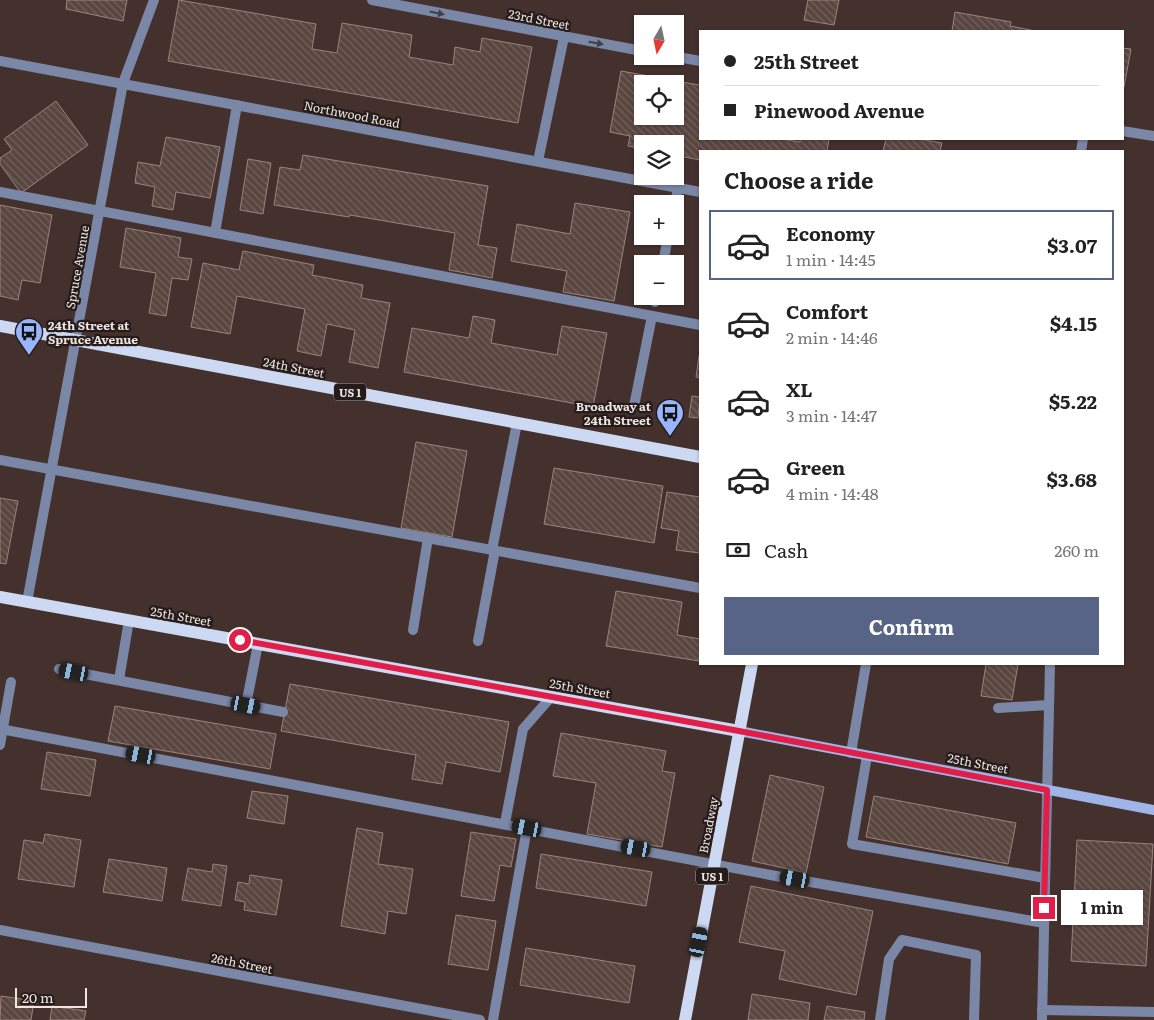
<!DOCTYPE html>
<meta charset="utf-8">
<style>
:root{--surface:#fff;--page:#f6f6f6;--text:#222;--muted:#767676;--line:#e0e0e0;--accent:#576485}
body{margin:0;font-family:Literata,serif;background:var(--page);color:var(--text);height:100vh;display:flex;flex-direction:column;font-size:19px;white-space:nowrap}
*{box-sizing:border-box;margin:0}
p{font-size:16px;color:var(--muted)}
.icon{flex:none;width:28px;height:28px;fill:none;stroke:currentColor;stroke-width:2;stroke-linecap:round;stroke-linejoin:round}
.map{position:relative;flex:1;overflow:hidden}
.sheet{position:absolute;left:699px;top:150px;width:425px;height:515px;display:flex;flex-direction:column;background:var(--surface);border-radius:0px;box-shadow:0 1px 4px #0004}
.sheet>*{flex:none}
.guide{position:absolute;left:699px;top:30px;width:425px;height:110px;border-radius:0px;box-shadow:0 1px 4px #0004;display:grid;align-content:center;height:110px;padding:0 25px;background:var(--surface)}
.needle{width:32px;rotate:189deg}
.fabs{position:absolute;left:634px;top:15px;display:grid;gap:10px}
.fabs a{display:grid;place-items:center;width:50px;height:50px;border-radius:0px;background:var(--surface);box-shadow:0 1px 4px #0004;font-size:25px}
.scale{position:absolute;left:15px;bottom:12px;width:72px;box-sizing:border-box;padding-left:5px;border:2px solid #f0e3e0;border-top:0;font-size:14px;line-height:18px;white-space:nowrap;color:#f0e3e0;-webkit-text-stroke:4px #241c1a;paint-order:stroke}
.end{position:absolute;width:22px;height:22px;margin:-11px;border:6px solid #e11d48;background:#fff;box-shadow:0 0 0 2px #fff}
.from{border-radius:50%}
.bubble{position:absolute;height:35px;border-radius:0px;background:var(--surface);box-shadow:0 1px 4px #0004;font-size:16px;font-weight:700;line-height:35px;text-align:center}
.car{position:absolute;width:15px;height:30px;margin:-15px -8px;border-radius:6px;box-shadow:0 0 4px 1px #0007;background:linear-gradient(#222 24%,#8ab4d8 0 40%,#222 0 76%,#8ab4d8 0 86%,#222 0)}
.guide b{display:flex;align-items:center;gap:18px;height:48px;font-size:19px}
.guide b+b{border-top:1px solid var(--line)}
.guide i{width:12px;height:12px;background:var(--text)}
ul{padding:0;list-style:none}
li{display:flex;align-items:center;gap:15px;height:70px;margin:0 10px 8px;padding:0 15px;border:2px solid transparent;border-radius:0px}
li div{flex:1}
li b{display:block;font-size:19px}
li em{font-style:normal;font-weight:700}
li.selected{border-color:var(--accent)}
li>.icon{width:45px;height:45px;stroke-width:1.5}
h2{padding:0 25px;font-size:22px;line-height:60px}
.pay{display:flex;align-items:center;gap:12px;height:55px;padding:0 25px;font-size:19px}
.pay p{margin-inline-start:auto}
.cta{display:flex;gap:10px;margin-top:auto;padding:10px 25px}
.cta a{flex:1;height:58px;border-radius:0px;background:var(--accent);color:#fff;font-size:20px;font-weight:700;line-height:58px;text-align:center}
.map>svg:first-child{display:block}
</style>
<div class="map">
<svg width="1154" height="1020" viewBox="0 0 1154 1020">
<defs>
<pattern id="building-back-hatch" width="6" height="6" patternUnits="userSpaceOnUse" patternTransform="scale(1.25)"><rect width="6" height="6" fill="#5a4641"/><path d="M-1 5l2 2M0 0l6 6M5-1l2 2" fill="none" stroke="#72615c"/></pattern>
</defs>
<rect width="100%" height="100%" fill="#44312d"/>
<!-- building -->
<path fill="url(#building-back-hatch)" stroke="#9a837e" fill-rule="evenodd" d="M67,0h60l-4,21 -57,-12z
M179,0l137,24 -4,25 25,4 5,-30 70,12 -3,22 44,8 2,-18 25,5 2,-14 50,9 -14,76 -350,-62z
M808,0h31l-5,25 -30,-5z
M955,12l56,10 -1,4 21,4 -1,1h-78z
M1122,48l9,1 -7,38h-2z
M621,71l78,14 1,-5v59h82l18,3v-3h29l-2,12h-127v9l-25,-5v-11h-33v5l-14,-3 2,-10 -20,-4zM642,84h33v32h-33z
M56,101l32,44 -67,48 -21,-29v-6l12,-8 -8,-11z
M166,137l54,10 -10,51 -34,-6 -3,18 -21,-4 3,-19 -20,-4 3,-21 22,4z
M886,139h33l23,4 -2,8h-57z
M303,155l185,31 -10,59 19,3 -5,30 -43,-8 6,-37 -105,-18 -1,2 -75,-12 6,-38 20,3z
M248,159l23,4 -8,51 -23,-4z
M575,203l55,9 -16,89 -51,-9 4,-21 -56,-10 6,-37 53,10z
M0,205l52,10 -12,68 -18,-3 -4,20 -18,-4z
M126,228l55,10 -3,19 14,2 -4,21 -16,-2 -6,38 -17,-3 7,-40 -36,-6z
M243,251l71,14 -2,10 51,10 -2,13 29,5 -12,65 -29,-6 6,-32 -28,-6 -6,32 -24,-5 8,-42 -68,-13 -7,38 -39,-7 12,-64 36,7z
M473,316l22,4 -4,23 66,12 5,-29 45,7 -14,74 -189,-35 8,-44 57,10z
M699,356h1v22l-4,-1z
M692,396l8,1 -2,21 -9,-1z
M416,442l51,9 -15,86 -51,-9z
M554,468l109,18 -9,57 -110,-19z
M667,492l33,5v56l-24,-3 3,-19 -18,-3z
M0,498l18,3 -12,63 -6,-1z
M616,591l66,11 -5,33 23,4 -1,22 -93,-15z
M986,664h32l-6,36 -31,-4z
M290,684l219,38 -9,50 -54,-10 -4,22 -30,-5 4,-24 -135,-24z
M115,706l161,28 -6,35 -162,-28z
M561,733l105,18 -4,20 13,2 -13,74 -75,-13 9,-51 -43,-7z
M47,752l49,8 -6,36 -49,-7z
M770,775l54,12 -18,86 -54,-12z
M252,791l36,5 -4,28 -37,-6z
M874,796l142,27 -8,41 -142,-27z
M357,828l26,5 -5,31 35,5 -7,45 -18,-3 -3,23 -44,-8z
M471,832l45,7 -5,28 -11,-2 -6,36 -33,-5z
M45,834l36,6 -7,47 -56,-8 6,-39 19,3z
M1077,840l76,4 -7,122 -75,-5z
M541,854l111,18 -6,34 -110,-18z
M109,859l58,9 -5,33 -59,-9z
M213,864l14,2 -6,40 -39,-6 6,-32 24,4z
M250,875l32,5 -6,35 -32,-5 1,-8 -10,-2 3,-18 11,2z
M751,886l122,25 -17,84 -77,-16 6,-28 -46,-9z
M456,915l40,6 -8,49 -40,-6z
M526,948l109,18 -6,37 -109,-18z
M752,994l58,9 -2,17h-60z
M1,996l33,5 -3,19h-31z
M52,1006l34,5 -2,9h-34z
M827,1006l38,6 -1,8h-40z"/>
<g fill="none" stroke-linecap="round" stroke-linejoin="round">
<!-- lane -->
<path stroke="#7a87a7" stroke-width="10" d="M538,161l26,-124
M0,192l700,133
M675,204l3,-16
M215,233l22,-128
M663,264l5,-28
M655,302l1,-6
M634,406l18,-90
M0,460l700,128
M492,550l25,-127
M413,630l15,-92
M478,641l17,-91
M59,669l224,43
M119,680l10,-60
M246,705l12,-61
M998,708l51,-3
M0,729l776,147 268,47
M851,753l15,-89
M867,756l-15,88 193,34
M505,823l18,-94 28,-32
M1042,1010l112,2
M493,1020l34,-192
M880,1020l9,-61 13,-19 74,15 -2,65"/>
<!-- street -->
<path stroke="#7a87a7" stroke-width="10" d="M372,0l270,51
M672,56l28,5
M0,61l700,131
M1122,131l32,5
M1081,151l2,-12
M27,602l96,-519 31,-83
M0,745l11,-63
M0,930l480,90
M1042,1020l8,-356"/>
<!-- secondary -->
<path stroke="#9fb5e7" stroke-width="10" d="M739,731l415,79"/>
<!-- primary -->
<path stroke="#cdd9f3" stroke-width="12" d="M0,326l700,131
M0,597l739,134
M685,1020l67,-356"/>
</g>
<!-- one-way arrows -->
<defs><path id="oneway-solid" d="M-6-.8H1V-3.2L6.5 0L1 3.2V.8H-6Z" transform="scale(1.25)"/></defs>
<g fill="#42414b">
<use href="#oneway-solid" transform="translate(437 13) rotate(11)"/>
<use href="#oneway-solid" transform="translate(596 43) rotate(10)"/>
</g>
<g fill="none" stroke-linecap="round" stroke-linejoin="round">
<!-- route -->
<path stroke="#e11d48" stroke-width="6" d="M240,640l499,91 308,59 -3,118"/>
</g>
<!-- icons -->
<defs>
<symbol id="bus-pin" viewBox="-11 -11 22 30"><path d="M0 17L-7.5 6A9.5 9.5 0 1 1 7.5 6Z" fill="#98b5fd" stroke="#241c1a"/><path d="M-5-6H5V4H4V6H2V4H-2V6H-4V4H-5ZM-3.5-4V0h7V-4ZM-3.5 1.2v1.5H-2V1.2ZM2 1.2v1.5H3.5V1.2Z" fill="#111"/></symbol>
</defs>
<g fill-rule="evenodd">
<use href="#bus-pin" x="13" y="316" width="32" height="43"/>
<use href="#bus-pin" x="654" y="397" width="32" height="43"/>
</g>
<g text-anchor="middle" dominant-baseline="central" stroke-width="4.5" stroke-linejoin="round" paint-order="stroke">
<!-- shield labels -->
<g fill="#241c1a" stroke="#b3a7a5" stroke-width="1">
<rect x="334" y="383.5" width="32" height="17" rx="4"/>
<rect x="696" y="867.5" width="32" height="17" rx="4"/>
</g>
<g font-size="11" font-weight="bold" fill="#f0e3e0">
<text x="350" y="392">US 1</text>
<text x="712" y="876">US 1</text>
</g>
<!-- street labels -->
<g font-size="12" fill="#f0e3e0" stroke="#241c1a">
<text transform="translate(539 19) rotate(11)">23rd Street</text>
<text transform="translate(352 114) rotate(11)">Northwood Road</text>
<text transform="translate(77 267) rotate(-80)">Spruce Avenue</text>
<text transform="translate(294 367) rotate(11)">24th Street</text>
<text transform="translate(181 616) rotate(10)">25th Street</text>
<text transform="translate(580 688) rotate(10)">25th Street</text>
<text transform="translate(978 763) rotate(11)">25th Street</text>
<text transform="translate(708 825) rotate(-79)">Broadway</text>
<text transform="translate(242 963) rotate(11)">26th Street</text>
</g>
<!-- poi labels -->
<g font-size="12" font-weight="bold" fill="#f0e3e0" stroke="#241c1a" text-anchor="start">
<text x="48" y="325">24th Street at<tspan x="48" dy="14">Spruce Avenue</tspan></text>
<text x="651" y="406" text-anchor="end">Broadway at<tspan x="651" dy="14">24th Street</tspan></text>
</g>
</g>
</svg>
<div class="fabs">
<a><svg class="needle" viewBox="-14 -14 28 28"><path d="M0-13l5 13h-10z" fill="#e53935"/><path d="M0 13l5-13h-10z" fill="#767676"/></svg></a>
<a><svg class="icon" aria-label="locate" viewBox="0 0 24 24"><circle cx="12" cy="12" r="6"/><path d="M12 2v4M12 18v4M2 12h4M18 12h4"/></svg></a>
<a><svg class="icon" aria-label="layers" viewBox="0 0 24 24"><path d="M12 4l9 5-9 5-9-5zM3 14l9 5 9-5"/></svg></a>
<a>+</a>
<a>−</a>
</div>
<div class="scale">20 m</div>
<i class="end from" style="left:240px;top:640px"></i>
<i class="end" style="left:1044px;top:908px"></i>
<div class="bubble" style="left:1061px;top:890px;width:82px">1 min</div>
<i class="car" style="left:74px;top:672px;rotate:281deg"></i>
<i class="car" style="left:246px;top:705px;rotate:101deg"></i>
<i class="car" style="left:141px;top:755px;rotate:281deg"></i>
<i class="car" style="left:527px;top:828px;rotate:281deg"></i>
<i class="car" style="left:636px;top:848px;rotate:280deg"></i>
<i class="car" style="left:795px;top:879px;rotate:280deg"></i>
<i class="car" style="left:699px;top:942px;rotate:11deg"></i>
<div class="guide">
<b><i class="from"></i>25th Street</b>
<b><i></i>Pinewood Avenue</b>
</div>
<section class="sheet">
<h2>Choose a ride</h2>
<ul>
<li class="selected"><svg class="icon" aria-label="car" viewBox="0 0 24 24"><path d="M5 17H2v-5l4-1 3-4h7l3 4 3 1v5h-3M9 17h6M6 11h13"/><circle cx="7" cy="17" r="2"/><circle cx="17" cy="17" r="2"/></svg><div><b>Economy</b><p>1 min · 14:45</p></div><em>$3.07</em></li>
<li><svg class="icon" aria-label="car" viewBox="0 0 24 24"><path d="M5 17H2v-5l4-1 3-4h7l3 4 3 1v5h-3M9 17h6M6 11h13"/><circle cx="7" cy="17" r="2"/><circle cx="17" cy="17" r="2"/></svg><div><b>Comfort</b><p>2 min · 14:46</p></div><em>$4.15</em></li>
<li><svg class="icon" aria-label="car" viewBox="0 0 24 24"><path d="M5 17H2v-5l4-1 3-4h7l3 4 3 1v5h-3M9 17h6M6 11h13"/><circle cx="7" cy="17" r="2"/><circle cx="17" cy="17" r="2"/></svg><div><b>XL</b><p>3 min · 14:47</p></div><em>$5.22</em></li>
<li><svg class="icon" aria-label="car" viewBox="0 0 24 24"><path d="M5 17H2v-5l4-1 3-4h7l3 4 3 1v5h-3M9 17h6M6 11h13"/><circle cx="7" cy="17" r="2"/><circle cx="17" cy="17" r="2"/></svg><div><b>Green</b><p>4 min · 14:48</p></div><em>$3.68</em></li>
</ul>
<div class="pay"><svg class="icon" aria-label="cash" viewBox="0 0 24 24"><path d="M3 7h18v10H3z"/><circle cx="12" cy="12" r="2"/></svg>Cash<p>260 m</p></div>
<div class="cta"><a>Confirm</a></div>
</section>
</div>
